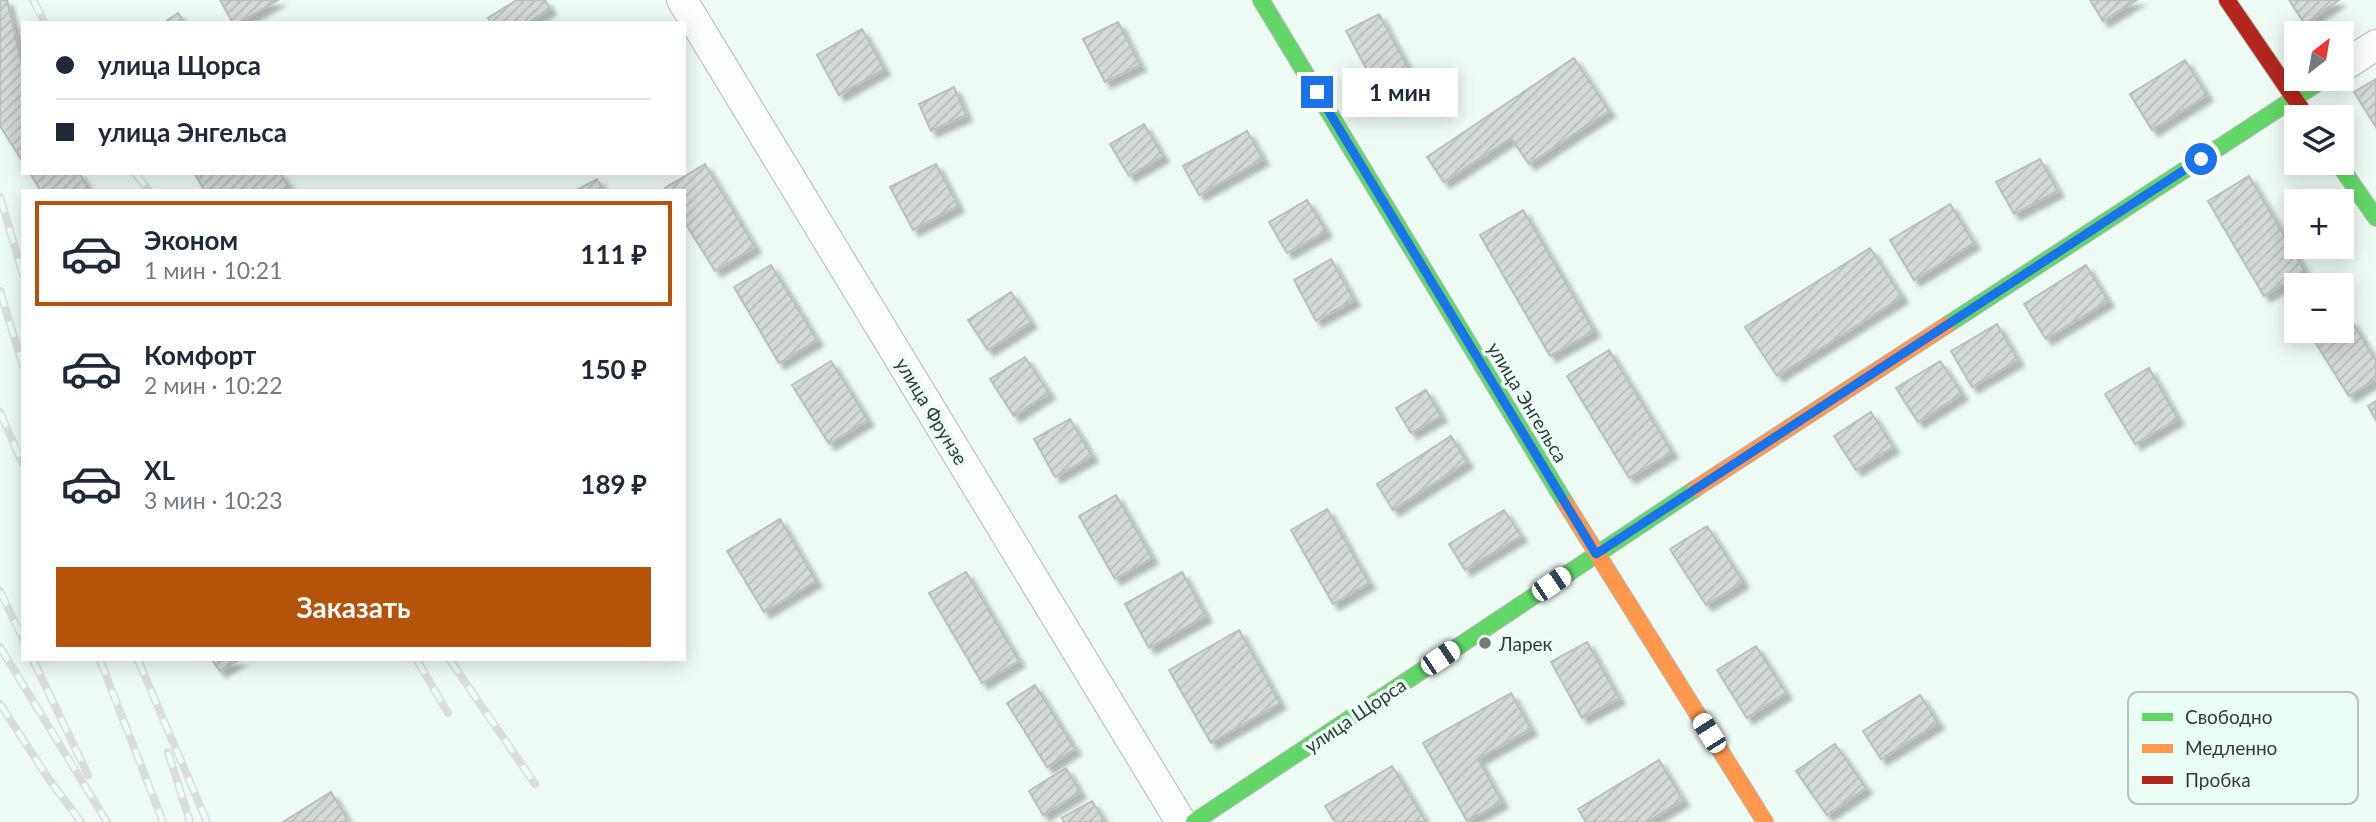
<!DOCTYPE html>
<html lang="ru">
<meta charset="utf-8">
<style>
:root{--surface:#fff;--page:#f2f2f3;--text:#1f2937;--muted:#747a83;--line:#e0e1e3;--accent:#b45309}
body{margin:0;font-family:Lato,sans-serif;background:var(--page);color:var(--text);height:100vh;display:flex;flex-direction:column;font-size:26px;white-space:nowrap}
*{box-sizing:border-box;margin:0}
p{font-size:23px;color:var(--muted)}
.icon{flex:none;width:38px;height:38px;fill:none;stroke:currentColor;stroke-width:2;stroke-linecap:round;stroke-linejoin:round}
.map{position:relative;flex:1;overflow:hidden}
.side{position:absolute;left:21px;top:189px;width:665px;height:472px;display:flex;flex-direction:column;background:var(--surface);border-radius:0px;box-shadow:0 4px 18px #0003}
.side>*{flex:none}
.banner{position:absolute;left:21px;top:21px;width:665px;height:154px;border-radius:0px;box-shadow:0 4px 18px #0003;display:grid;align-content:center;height:154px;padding:0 35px;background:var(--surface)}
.needle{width:46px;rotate:31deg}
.fabs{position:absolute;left:2284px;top:21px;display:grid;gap:14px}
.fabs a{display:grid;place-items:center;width:70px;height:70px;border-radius:0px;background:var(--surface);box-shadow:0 4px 18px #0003;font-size:35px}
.end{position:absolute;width:32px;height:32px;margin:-16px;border:9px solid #1a73e8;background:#fff;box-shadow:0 0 0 4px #fff}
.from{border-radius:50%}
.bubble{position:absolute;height:49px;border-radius:0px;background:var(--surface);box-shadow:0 4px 18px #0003;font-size:23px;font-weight:700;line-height:49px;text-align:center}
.car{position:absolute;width:21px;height:42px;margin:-21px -10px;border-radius:9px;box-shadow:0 0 5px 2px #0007;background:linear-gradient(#fff 24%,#345 0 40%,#fff 0 76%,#345 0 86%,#fff 0)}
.banner b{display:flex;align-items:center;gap:24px;height:66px;font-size:26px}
.banner b+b{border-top:2px solid var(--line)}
.banner i{width:18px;height:18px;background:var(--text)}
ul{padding:12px 0 0;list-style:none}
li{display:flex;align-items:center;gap:21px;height:105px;margin:0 14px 10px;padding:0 21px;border:4px solid transparent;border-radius:0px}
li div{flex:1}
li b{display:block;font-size:26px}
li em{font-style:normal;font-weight:700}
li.current{border-color:var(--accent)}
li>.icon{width:63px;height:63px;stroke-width:1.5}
.button{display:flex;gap:14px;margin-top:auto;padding:14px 35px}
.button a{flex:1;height:80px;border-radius:0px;background:var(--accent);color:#fff;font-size:28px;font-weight:700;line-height:80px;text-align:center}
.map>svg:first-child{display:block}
</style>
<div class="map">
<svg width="2376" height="822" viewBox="0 0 2376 822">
<defs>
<pattern id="building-hatch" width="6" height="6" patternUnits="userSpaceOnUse" patternTransform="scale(1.75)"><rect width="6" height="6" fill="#d4dbd6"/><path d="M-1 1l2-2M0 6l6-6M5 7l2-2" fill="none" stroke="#b6bdb8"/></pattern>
<filter id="shadow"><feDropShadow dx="6" dy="6" stdDeviation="2" flood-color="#0004"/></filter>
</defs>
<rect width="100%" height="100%" fill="#eefaf4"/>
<!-- building -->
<path fill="url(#building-hatch)" stroke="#b8c0ba" stroke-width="2" filter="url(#shadow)" d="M0,0h7l16,69v93l-23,-36z
M220,0h58l-39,23h-6z
M517,0h28l5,9 -23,14h-35l-4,-5z
M2090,0h47l-34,21z
M2289,0h50l-34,24z
M178,13l7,10h-22z
M1379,14l40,74 -33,17 -40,-74z
M1118,22l22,43 -35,17 -22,-43z
M862,29l22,40 -45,26 -22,-40z
M1574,58l35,53 -80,53 -18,-26 -67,44 -17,-25z
M2185,60l22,35 -55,35 -22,-36z
M2376,79v48l-22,-35z
M954,87l12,28 -35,16 -12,-27z
M1144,124l19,32 -34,20 -19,-32z
M1247,131l16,28 -64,36 -16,-29z
M2040,159l18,32 -44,23 -18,-32z
M705,164l50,83 -40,24 -31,-50v-30h-18l-1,-3z
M936,164l22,42 -45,24 -23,-43z
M30,173h49l11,18h-49z
M194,173h86l9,14 -5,4h-79z
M2249,176l56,95 -41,25 -56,-95z
M597,179l7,12h-29z
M1307,200l19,31 -39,22 -18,-31z
M1950,204l24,39 -60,37 -24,-40z
M1523,210l71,121 -44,25 -70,-121z
M1870,248l32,49 -125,79 -32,-49z
M1331,259l23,41 -38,21 -22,-41z
M771,265l46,75 -38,23 -45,-76z
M2086,265l22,36 -62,38 -22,-35z
M1011,292l20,30 -43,28 -20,-30z
M2351,320l25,41v18l-27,17 -34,-54 18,-11h9v-5z
M1997,324l21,36 -46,27 -21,-36z
M1609,350l63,102 -43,26 -62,-102z
M1025,357l24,36 -35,23 -24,-37z
M831,361l37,59 -39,24 -37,-59z
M1940,361l22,33 -44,28 -22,-34z
M2149,368l29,51 -43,25 -30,-50z
M1426,390l15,26 -30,17 -15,-25z
M2376,401v19l-8,-14z
M1871,412l22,35 -37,23 -22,-34z
M1070,419l22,37 -37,21 -21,-38z
M1451,436l16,26 -74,48 -16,-26z
M1116,495l36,63 -37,21 -36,-63z
M1327,509l42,74 -36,21 -42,-74z
M1504,510l17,26 -56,34 -16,-26z
M780,519l36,62 -52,31 -37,-61z
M1707,526l36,56 -37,23 -36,-56z
M966,572l53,89 -37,22 -53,-90z
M1182,572l24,44 -57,32 -24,-44z
M1239,630l41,73 -69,40 -42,-73z
M1587,642l32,56 -37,20 -31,-56z
M1756,646l30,47 -39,25 -30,-48z
M212,660h27l-19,11z
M1035,685l40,64 -28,18 -40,-64z
M1511,693l20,36 -53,30 24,43 -35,19 -44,-78z
M1920,695l18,28 -57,36 -18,-28z
M1835,744l31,44 -39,27 -31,-44z
M1659,760l24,40 -36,22h-61l-8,-13z
M1392,766l34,56h-91l-10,-16z
M1066,768l14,24 -37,23 -14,-24z
M331,792l18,30h-66z
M1092,801l13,21h-41l-2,-4z"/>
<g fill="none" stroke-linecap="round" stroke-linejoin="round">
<defs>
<path id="street" d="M682,0l499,822
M2342,67l34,-22"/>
<path id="fast" d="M1261,0l305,504
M2338,163l38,55
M1947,325l377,-246
M1194,822l501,-333"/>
<path id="slow" d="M1695,489l252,-164
M1566,504l199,318"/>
<path id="jam" d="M2227,0l80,117"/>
</defs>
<!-- street casing -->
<use href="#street" stroke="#b3bbb7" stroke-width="32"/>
<!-- fast casing -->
<use href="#fast" stroke="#b3bbb7" stroke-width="18"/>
<!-- slow casing -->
<use href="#slow" stroke="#b3bbb7" stroke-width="18"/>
<!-- jam casing -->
<use href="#jam" stroke="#b3bbb7" stroke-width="18"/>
<!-- street -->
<use href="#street" stroke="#fcfefd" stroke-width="30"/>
<!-- fast -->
<use href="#fast" stroke="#63d668" stroke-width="16"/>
<!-- slow -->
<use href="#slow" stroke="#ff974d" stroke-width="16"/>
<!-- jam -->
<use href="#jam" stroke="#b3261e" stroke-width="16"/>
<defs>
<path id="rail" d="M33,0l12,23
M135,173l14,18
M0,197l23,78
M0,291l23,75
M0,412l23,53
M0,591l23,48
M0,647l107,175
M33,660l55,115
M100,660l63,162
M138,660l69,162
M417,660l31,53
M450,660l85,124
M0,704l48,74 33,44
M168,752l22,70"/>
</defs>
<!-- rail casing -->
<use href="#rail" stroke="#dadddc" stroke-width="8"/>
<!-- rail -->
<use href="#rail" stroke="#eafef5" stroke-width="5" stroke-dasharray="16" stroke-linecap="butt"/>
</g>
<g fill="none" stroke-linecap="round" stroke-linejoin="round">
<!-- route -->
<path stroke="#1a73e8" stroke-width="9" d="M1317,92l279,462 605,-395"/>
</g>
<!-- markers -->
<circle fill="#747d79" stroke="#eafef5" stroke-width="2.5" cx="1485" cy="643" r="7"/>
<g text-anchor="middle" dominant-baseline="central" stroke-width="7" stroke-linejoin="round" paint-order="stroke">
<!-- street labels -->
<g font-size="19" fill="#333a37" stroke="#eafef5">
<text transform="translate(1528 402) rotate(59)">улица Энгельса</text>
<text transform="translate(932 411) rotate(59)">улица Фрунзе</text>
<text transform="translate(1355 715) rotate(-34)">улица Щорса</text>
</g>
<!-- poi labels -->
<g font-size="19" fill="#333a37" stroke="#eafef5" text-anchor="start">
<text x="1499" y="643">Ларек</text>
</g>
</g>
<!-- legend -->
<rect x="2128" y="692" width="230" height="112" rx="10" fill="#eafef5" stroke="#b3c3bc" stroke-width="2"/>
<rect x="2142" y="713" width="31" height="8" fill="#63d668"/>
<rect x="2142" y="744" width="31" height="9" fill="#ff974d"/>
<rect x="2142" y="776" width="31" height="8" fill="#b3261e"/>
<g font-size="19" fill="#333a37">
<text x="2185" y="724">Свободно</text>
<text x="2185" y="755">Медленно</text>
<text x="2185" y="787">Пробка</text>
</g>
</svg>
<div class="fabs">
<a><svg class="needle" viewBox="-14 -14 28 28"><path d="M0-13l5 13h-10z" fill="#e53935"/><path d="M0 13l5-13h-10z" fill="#747a83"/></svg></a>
<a><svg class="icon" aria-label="layers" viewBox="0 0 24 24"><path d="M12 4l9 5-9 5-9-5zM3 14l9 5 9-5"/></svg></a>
<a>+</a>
<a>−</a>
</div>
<i class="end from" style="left:2201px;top:159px"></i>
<i class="end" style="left:1317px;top:92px"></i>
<div class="bubble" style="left:1342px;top:68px;width:116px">1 мин</div>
<i class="car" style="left:1551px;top:584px;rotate:56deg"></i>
<i class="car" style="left:1440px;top:658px;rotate:56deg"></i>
<i class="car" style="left:1709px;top:733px;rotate:328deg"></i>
<div class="banner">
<b><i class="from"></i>улица Щорса</b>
<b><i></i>улица Энгельса</b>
</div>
<section class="side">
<ul>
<li class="current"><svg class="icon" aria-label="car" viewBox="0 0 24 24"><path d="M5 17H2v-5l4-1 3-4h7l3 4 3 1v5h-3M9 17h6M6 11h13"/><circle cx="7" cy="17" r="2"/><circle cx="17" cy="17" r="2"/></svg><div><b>Эконом</b><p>1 мин · 10:21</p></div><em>111 ₽</em></li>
<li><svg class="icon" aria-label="car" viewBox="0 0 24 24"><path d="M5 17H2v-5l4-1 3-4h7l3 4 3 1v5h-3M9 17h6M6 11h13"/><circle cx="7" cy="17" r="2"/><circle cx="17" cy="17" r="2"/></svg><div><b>Комфорт</b><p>2 мин · 10:22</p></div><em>150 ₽</em></li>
<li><svg class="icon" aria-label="car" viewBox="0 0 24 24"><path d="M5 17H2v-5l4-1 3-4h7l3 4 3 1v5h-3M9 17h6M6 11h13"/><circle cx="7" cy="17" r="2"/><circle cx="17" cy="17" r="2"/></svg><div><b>XL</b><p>3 мин · 10:23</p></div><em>189 ₽</em></li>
</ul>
<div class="button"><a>Заказать</a></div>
</section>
</div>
